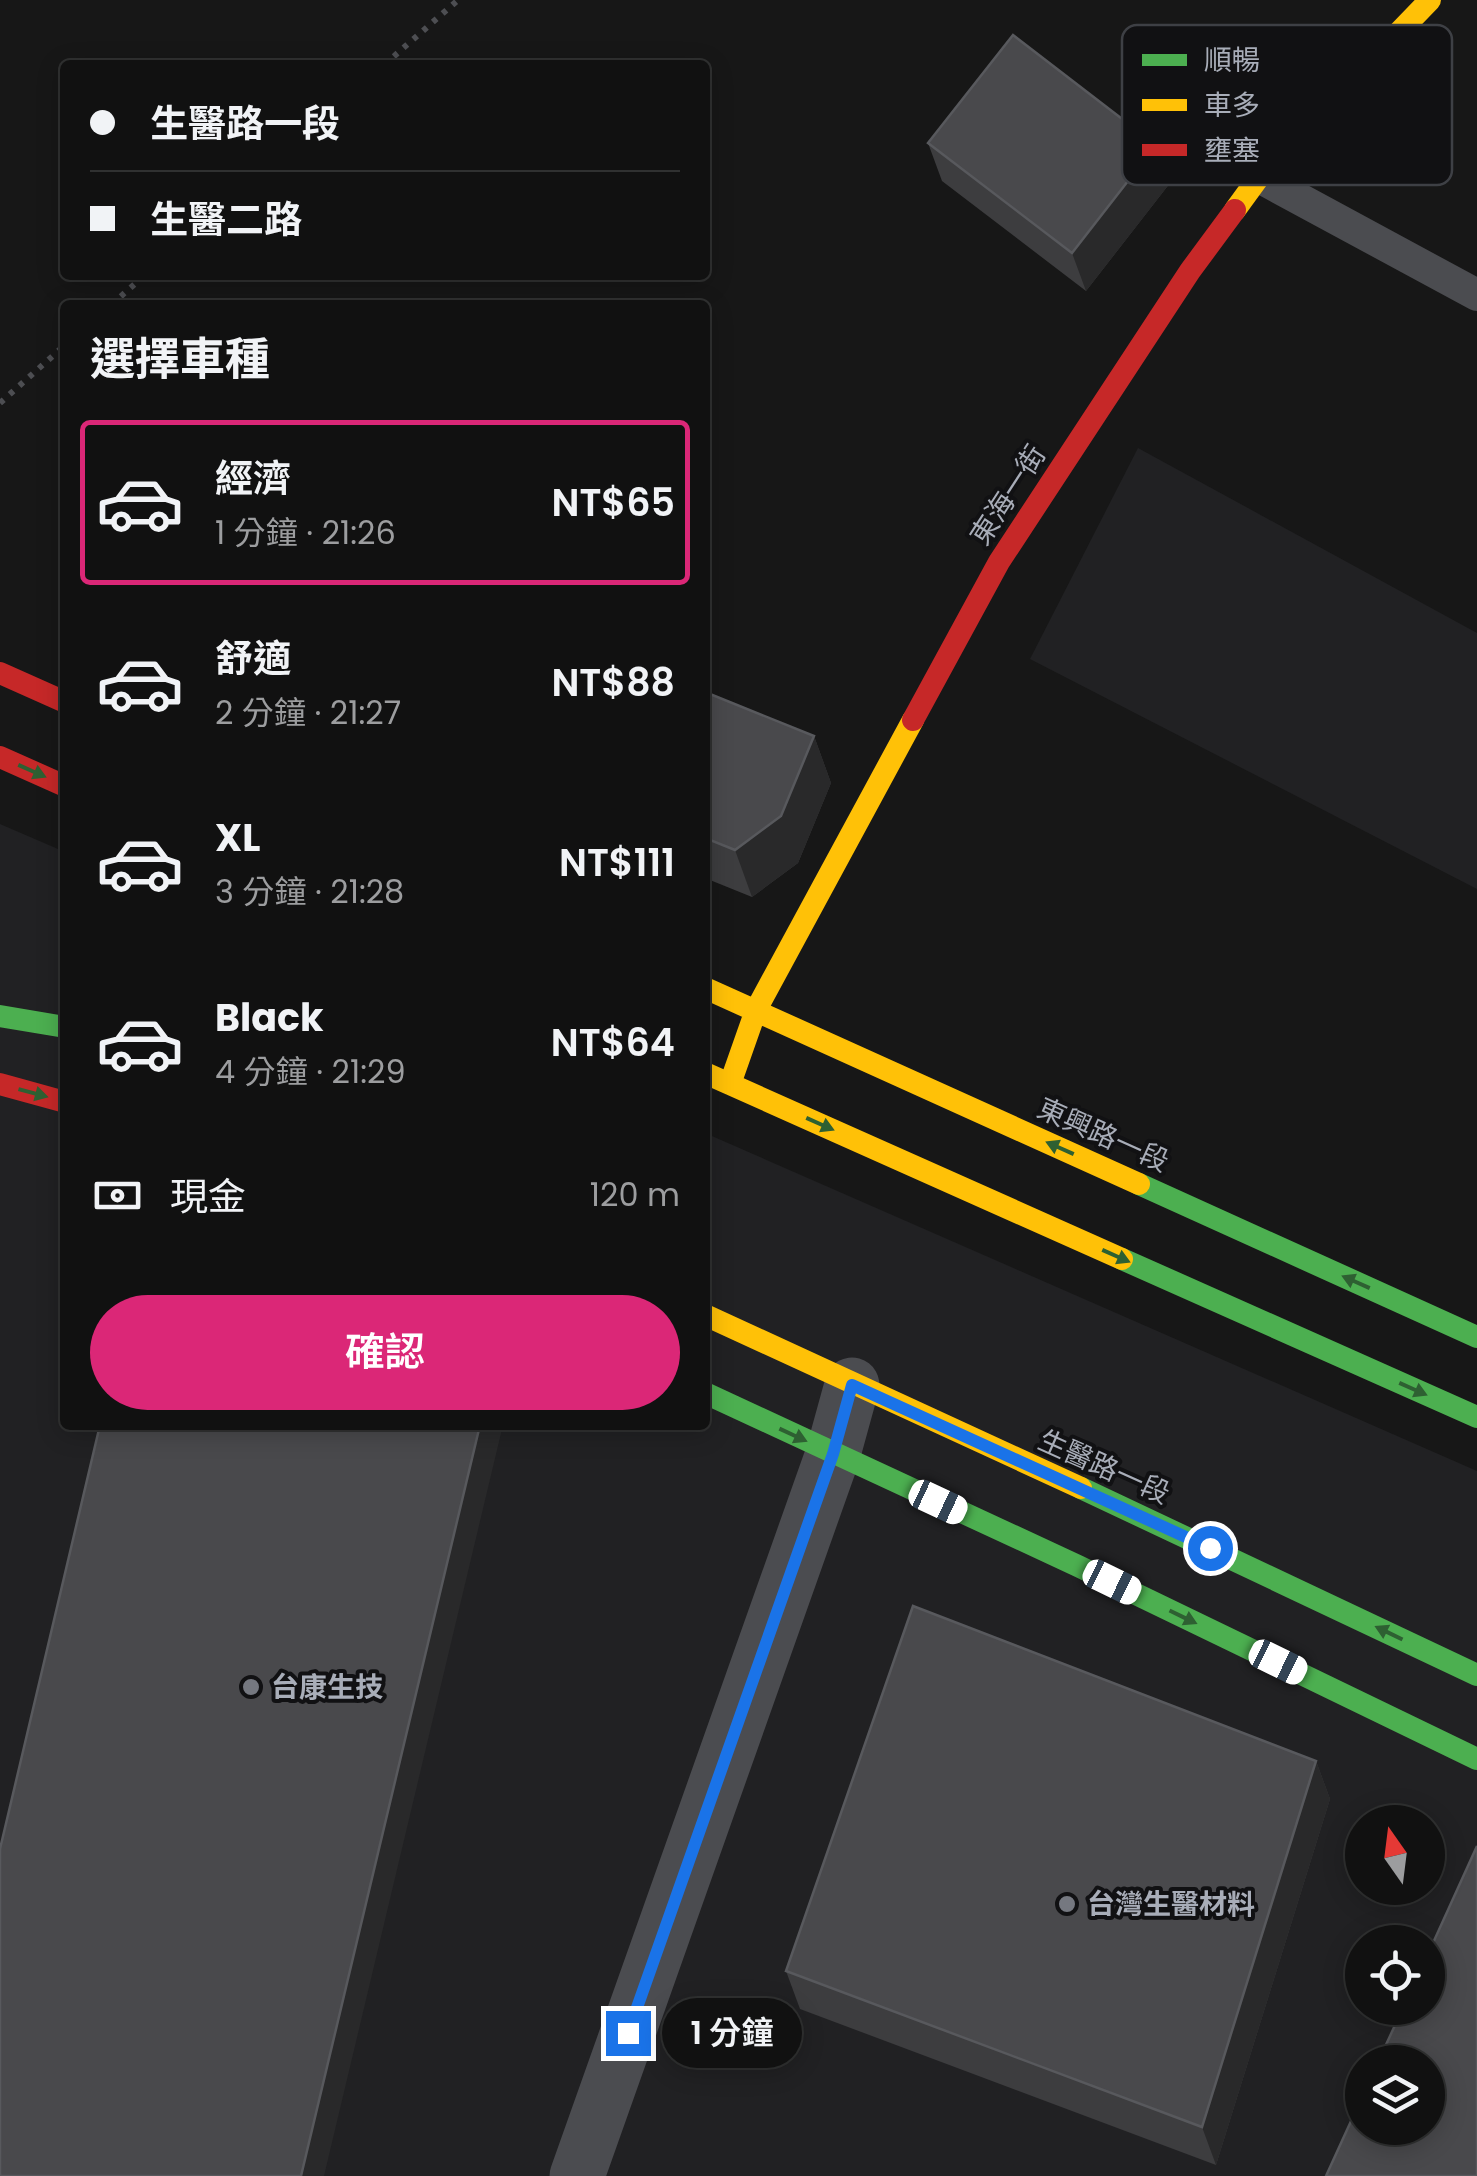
<!DOCTYPE html>
<html lang="zh-TW">
<meta charset="utf-8">
<style>
:root{--surface:#111;--page:#1e1f1f;--text:#f1f3f6;--muted:#9c9d9f;--line:#303131;--accent:#db2777}
body{margin:0;font-family:Poppins,"Noto Sans TC",sans-serif;background:var(--page);color:var(--text);height:100vh;display:flex;flex-direction:column;font-size:38px;white-space:nowrap}
*{box-sizing:border-box;margin:0}
p{font-size:32px;color:var(--muted)}
.icon{flex:none;width:55px;height:55px;fill:none;stroke:currentColor;stroke-width:2;stroke-linecap:round;stroke-linejoin:round}
.map{position:relative;flex:1;overflow:hidden}
.panel{position:absolute;left:60px;top:300px;width:650px;height:1130px;display:flex;flex-direction:column;background:var(--surface);border-radius:10px;box-shadow:0 5px 25px #0003,0 0 0 2px var(--line)}
.panel>*{flex:none}
.guide{position:absolute;left:60px;top:60px;width:650px;height:220px;border-radius:10px;box-shadow:0 5px 25px #0003,0 0 0 2px var(--line);display:grid;align-content:center;height:220px;padding:0 30px;background:var(--surface)}
.needle{width:65px;rotate:346deg}
.fabs{position:absolute;left:1345px;top:1805px;display:grid;gap:20px}
.fabs a{display:grid;place-items:center;width:100px;height:100px;border-radius:50%;background:var(--surface);box-shadow:0 5px 25px #0003,0 0 0 2px var(--line);font-size:50px}
.end{position:absolute;width:45px;height:45px;margin:-22px;border:12px solid #1a73e8;background:#fff;box-shadow:0 0 0 5px #fff}
.from{border-radius:50%}
.bubble{position:absolute;height:70px;border-radius:35px;background:var(--surface);box-shadow:0 5px 25px #0003,0 0 0 2px var(--line);font-size:32px;font-weight:600;line-height:70px;text-align:center}
.car{position:absolute;width:30px;height:60px;margin:-30px -15px;border-radius:12px;box-shadow:0 0 8px 2px #0007;background:linear-gradient(#fff 24%,#345 0 40%,#fff 0 76%,#345 0 86%,#fff 0)}
.guide b{display:flex;align-items:center;gap:35px;height:95px;font-size:38px}
.guide b+b{border-top:2px solid var(--line)}
.guide i{width:25px;height:25px;background:var(--text)}
ul{padding:0;list-style:none}
li{display:flex;align-items:center;gap:30px;height:165px;margin:0 20px 15px;padding:0 10px;border:5px solid transparent;border-radius:10px}
li div{flex:1}
li b{display:block;font-size:38px}
li em{font-style:normal;font-weight:600}
li.on{border-color:var(--accent)}
li>.icon{width:90px;height:90px;stroke-width:1.5}
h2{padding:0 30px;font-size:45px;line-height:120px}
.pay{display:flex;align-items:center;gap:25px;height:110px;padding:0 30px;font-size:38px}
.pay p{margin-inline-start:auto}
.primary-button{display:flex;gap:20px;margin-top:auto;padding:20px 30px}
.primary-button a{flex:1;height:115px;border-radius:60px;background:var(--accent);color:#fff;font-size:40px;font-weight:600;line-height:115px;text-align:center}
.map>svg:first-child{display:block}
</style>
<div class="map">
<svg width="1477" height="2176" viewBox="0 0 1477 2176">
<rect width="100%" height="100%" fill="#171717"/>
<!-- built -->
<path fill="#212123" fill-rule="evenodd" d="M1138,448l339,185v256l-447,-230z
M0,824l65,28v573h640v-292l772,338v705h-1477zM1362,1822h66v66h-66zM1362,1942h66v66h-66zM1362,2062h66v66h-66z"/>
<g fill="none" stroke-linecap="round" stroke-linejoin="round">
<!-- path -->
<path stroke="#4d4e52" stroke-width="6" stroke-dasharray="5 8" stroke-linecap="butt" d="M384,65l74,-65
M111,305l34,-30
M0,403l65,-58"/>
<!-- lane -->
<path stroke="#4b4c50" stroke-width="32" d="M1259,177l218,118"/>
<!-- street -->
<path stroke="#4b4c50" stroke-width="55" d="M577,2176l256,-722 19,-69"/>
<!-- fast -->
<path stroke="#4caf50" stroke-width="22" d="M0,1016l65,11
M1139,1184l338,153
M1122,1259l355,158
M705,1393l373,173 399,193
M1081,1488l396,187"/>
<!-- slow -->
<path stroke="#ffc107" stroke-width="22" d="M1235,210l24,-33 171,-177
M705,988l434,196
M705,1073l417,186
M730,1084l26,-74 157,-290
M705,1315l376,173"/>
<!-- jam -->
<path stroke="#c62828" stroke-width="22" d="M0,673l65,29
M913,720l86,-158 191,-291 45,-61
M0,757l65,29
M0,1084l65,18"/>
</g>
<!-- wall -->
<path fill="#3d3d3f" d="M928,143l228,2 14,38 -84,108 -144,-110z
M705,692l109,44 17,47 -33,80 -46,34 -47,-19z
M1316,1761l14,38 -114,366 -416,-156 -14,-38z"/>
<!-- shaded-wall -->
<path fill="#29292a" d="M1156,145l14,38 -84,108 -14,-38z
M814,736l17,47 -33,80 -46,34 -17,-47z
M480,1425h21l1,4 -178,747h-23z
M1316,1761l14,38 -114,366 -14,-38z"/>
<!-- building -->
<path fill="#49494c" stroke="#58595d" stroke-width="2.5" d="M1013,35l143,110 -84,108 -144,-110z
M705,692l109,44 -33,80 -46,34 -30,-12z
M100,1425h380l-179,751h-301v-327z
M913,1606l403,155 -114,366 -416,-156z
M1477,1846v330h-151l36,-79v31h66v-66h-50l25,-54h25v-54z"/>
<!-- one-way arrows -->
<defs><path id="oneway-solid" d="M-6-.8H1V-3.2L6.5 0L1 3.2V.8H-6Z" transform="scale(2.5)"/></defs>
<g fill="#2e6032">
<use href="#oneway-solid" transform="translate(32 771) rotate(24)"/>
<use href="#oneway-solid" transform="translate(33 1093) rotate(15)"/>
<use href="#oneway-solid" transform="translate(820 1124) rotate(24)"/>
<use href="#oneway-solid" transform="translate(1060 1148) rotate(-156)"/>
<use href="#oneway-solid" transform="translate(1116 1256) rotate(24)"/>
<use href="#oneway-solid" transform="translate(1356 1282) rotate(-156)"/>
<use href="#oneway-solid" transform="translate(1413 1389) rotate(24)"/>
<use href="#oneway-solid" transform="translate(793 1435) rotate(25)"/>
<use href="#oneway-solid" transform="translate(1183 1617) rotate(26)"/>
<use href="#oneway-solid" transform="translate(1389 1633) rotate(-154)"/>
</g>
<g fill="none" stroke-linecap="round" stroke-linejoin="round">
<!-- route -->
<path stroke="#1a73e8" stroke-width="12" d="M628,2033l205,-579 19,-69 358,163"/>
</g>
<!-- markers -->
<g fill="#757880" stroke="#111113" stroke-width="4">
<circle cx="251" cy="1687" r="10"/>
<circle cx="1067" cy="1904" r="10"/>
</g>
<g text-anchor="middle" dominant-baseline="central" stroke-width="8" stroke-linejoin="round" paint-order="stroke">
<!-- street labels -->
<g font-size="28" fill="#a8adb8" stroke="#111113">
<text transform="translate(1008 495) rotate(-57)">東海一街</text>
<text transform="translate(1103 1135) rotate(24)">東興路一段</text>
<text transform="translate(1104 1467) rotate(24)">生醫路一段</text>
</g>
<!-- poi labels -->
<g font-size="28" font-weight="bold" fill="#a8adb8" stroke="#111113" text-anchor="start">
<text x="271" y="1687">台康生技</text>
<text x="1087" y="1904">台灣生醫材料</text>
</g>
</g>
<!-- legend -->
<rect x="1122" y="25" width="330" height="160" rx="15" fill="#111113" stroke="#3e4045" stroke-width="2.5"/>
<rect x="1142" y="54" width="45" height="12" fill="#4caf50"/>
<rect x="1142" y="99" width="45" height="12" fill="#ffc107"/>
<rect x="1142" y="144" width="45" height="12" fill="#c62828"/>
<g font-size="28" fill="#a8adb8">
<text x="1204" y="70">順暢</text>
<text x="1204" y="115">車多</text>
<text x="1204" y="160">壅塞</text>
</g>
</svg>
<div class="fabs">
<a><svg class="needle" viewBox="-14 -14 28 28"><path d="M0-13l5 13h-10z" fill="#e53935"/><path d="M0 13l5-13h-10z" fill="#9c9d9f"/></svg></a>
<a><svg class="icon" aria-label="locate" viewBox="0 0 24 24"><circle cx="12" cy="12" r="6"/><path d="M12 2v4M12 18v4M2 12h4M18 12h4"/></svg></a>
<a><svg class="icon" aria-label="layers" viewBox="0 0 24 24"><path d="M12 4l9 5-9 5-9-5zM3 14l9 5 9-5"/></svg></a>
</div>
<i class="end from" style="left:1210px;top:1548px"></i>
<i class="end" style="left:628px;top:2033px"></i>
<div class="bubble" style="left:662px;top:1998px;width:140px">1 分鐘</div>
<i class="car" style="left:938px;top:1502px;rotate:115deg"></i>
<i class="car" style="left:1112px;top:1582px;rotate:116deg"></i>
<i class="car" style="left:1278px;top:1662px;rotate:116deg"></i>
<div class="guide">
<b><i class="from"></i>生醫路一段</b>
<b><i></i>生醫二路</b>
</div>
<section class="panel">
<h2>選擇車種</h2>
<ul>
<li class="on"><svg class="icon" aria-label="car" viewBox="0 0 24 24"><path d="M5 17H2v-5l4-1 3-4h7l3 4 3 1v5h-3M9 17h6M6 11h13"/><circle cx="7" cy="17" r="2"/><circle cx="17" cy="17" r="2"/></svg><div><b>經濟</b><p>1 分鐘 · 21:26</p></div><em>NT$65</em></li>
<li><svg class="icon" aria-label="car" viewBox="0 0 24 24"><path d="M5 17H2v-5l4-1 3-4h7l3 4 3 1v5h-3M9 17h6M6 11h13"/><circle cx="7" cy="17" r="2"/><circle cx="17" cy="17" r="2"/></svg><div><b>舒適</b><p>2 分鐘 · 21:27</p></div><em>NT$88</em></li>
<li><svg class="icon" aria-label="car" viewBox="0 0 24 24"><path d="M5 17H2v-5l4-1 3-4h7l3 4 3 1v5h-3M9 17h6M6 11h13"/><circle cx="7" cy="17" r="2"/><circle cx="17" cy="17" r="2"/></svg><div><b>XL</b><p>3 分鐘 · 21:28</p></div><em>NT$111</em></li>
<li><svg class="icon" aria-label="car" viewBox="0 0 24 24"><path d="M5 17H2v-5l4-1 3-4h7l3 4 3 1v5h-3M9 17h6M6 11h13"/><circle cx="7" cy="17" r="2"/><circle cx="17" cy="17" r="2"/></svg><div><b>Black</b><p>4 分鐘 · 21:29</p></div><em>NT$64</em></li>
</ul>
<div class="pay"><svg class="icon" aria-label="cash" viewBox="0 0 24 24"><path d="M3 7h18v10H3z"/><circle cx="12" cy="12" r="2"/></svg>現金<p>120 m</p></div>
<div class="primary-button"><a>確認</a></div>
</section>
</div>
